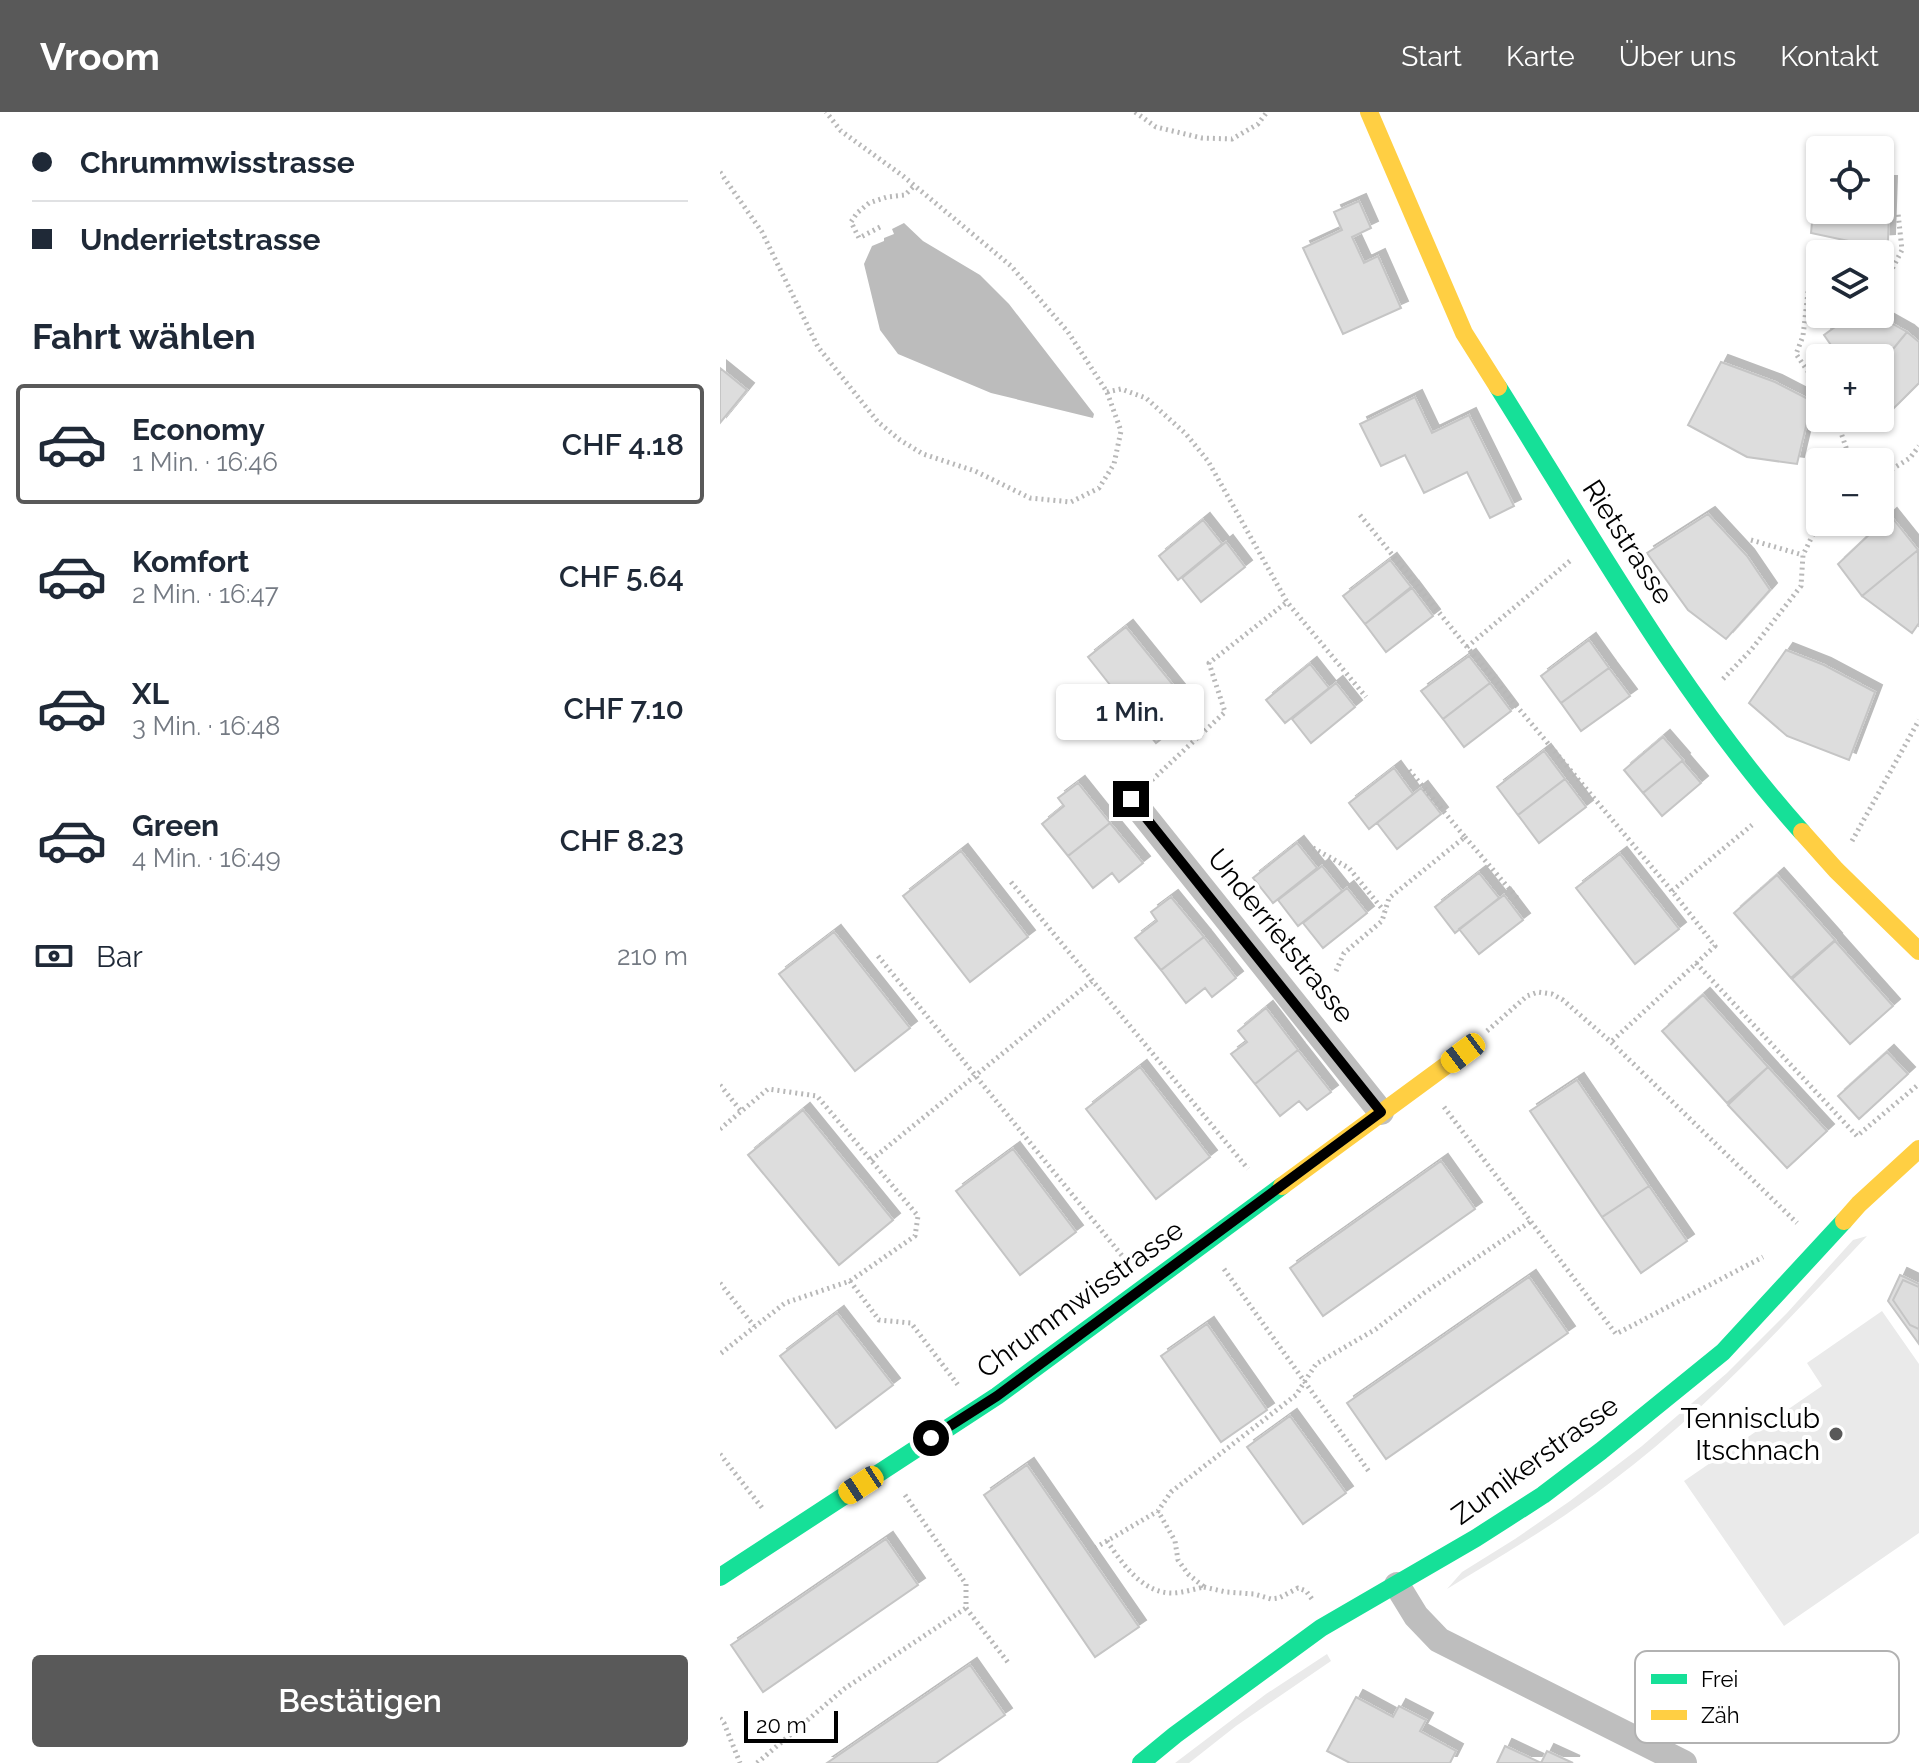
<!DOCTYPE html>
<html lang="de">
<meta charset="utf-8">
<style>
:root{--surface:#fff;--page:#f2f2f3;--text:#1f2937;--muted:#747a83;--line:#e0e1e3;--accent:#595959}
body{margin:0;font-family:Raleway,sans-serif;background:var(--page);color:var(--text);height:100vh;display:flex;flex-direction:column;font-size:30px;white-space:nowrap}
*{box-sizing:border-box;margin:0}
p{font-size:26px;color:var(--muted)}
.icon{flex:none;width:44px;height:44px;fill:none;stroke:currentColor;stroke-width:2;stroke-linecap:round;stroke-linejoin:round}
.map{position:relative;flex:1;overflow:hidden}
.side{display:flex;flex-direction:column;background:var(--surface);width:720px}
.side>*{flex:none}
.top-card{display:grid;align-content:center;height:176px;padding:0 32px;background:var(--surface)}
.tools{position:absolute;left:1086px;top:24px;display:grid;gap:16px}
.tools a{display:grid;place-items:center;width:88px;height:88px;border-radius:8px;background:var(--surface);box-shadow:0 2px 6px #0004;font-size:40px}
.scale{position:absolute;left:24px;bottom:20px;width:94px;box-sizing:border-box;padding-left:8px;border:4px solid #000;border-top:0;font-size:22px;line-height:28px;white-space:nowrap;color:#000;-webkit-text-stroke:6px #fff;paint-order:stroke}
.end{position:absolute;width:36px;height:36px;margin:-18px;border:10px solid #000;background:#fff;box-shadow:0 0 0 4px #fff}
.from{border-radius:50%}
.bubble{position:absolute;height:56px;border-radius:8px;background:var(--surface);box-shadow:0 2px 6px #0004;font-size:26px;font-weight:600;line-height:56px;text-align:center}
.car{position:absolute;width:24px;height:48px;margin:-24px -12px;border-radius:10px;box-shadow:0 0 6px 2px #0007;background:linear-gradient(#f5c518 24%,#345 0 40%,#f5c518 0 76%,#345 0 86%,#f5c518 0)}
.top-card b{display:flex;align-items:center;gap:28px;height:76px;font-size:30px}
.top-card b+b{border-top:2px solid var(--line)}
.top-card i{width:20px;height:20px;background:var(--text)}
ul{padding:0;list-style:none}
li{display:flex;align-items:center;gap:24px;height:120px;margin:0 16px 12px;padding:0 16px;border:4px solid transparent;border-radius:8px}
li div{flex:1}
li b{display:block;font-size:30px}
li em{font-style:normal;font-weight:600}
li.active{border-color:var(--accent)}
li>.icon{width:72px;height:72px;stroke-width:1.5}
h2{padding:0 32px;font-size:36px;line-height:96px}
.pay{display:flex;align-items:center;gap:20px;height:88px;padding:0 32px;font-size:30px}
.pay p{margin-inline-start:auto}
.cta{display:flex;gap:16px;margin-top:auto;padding:16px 32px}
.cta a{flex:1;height:92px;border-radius:8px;background:var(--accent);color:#fff;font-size:32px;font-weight:600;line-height:92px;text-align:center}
header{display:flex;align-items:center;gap:48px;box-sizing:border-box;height:112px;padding:0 40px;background:var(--accent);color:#fff}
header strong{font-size:38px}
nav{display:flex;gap:44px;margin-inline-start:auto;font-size:28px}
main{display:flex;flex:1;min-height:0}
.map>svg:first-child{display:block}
</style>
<header>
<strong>Vroom</strong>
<nav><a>Start</a><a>Karte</a><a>Über uns</a><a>Kontakt</a></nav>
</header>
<main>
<section class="side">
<div class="top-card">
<b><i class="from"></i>Chrummwisstrasse</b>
<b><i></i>Underrietstrasse</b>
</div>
<h2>Fahrt wählen</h2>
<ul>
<li class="active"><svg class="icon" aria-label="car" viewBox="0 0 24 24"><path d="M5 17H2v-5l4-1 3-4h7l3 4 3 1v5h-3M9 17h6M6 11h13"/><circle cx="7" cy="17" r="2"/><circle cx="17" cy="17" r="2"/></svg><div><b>Economy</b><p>1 Min. · 16:46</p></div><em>CHF 4.18</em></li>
<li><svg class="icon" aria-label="car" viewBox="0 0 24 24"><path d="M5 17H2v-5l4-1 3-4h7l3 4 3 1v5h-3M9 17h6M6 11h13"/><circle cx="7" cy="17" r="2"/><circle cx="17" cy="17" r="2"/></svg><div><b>Komfort</b><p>2 Min. · 16:47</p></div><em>CHF 5.64</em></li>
<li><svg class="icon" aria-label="car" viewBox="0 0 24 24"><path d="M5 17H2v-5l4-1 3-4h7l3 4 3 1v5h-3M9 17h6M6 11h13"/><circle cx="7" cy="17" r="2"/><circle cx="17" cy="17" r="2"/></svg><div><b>XL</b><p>3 Min. · 16:48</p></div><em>CHF 7.10</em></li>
<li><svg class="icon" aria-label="car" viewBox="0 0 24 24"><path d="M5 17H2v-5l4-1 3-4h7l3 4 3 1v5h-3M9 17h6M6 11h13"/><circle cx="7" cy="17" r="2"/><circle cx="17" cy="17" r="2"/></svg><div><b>Green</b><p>4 Min. · 16:49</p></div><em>CHF 8.23</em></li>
</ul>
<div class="pay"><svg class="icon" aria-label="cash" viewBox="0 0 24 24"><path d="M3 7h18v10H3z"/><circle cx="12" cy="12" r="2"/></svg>Bar<p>210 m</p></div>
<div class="cta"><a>Bestätigen</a></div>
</section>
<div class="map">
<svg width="1199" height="1651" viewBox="0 0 1199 1651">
<defs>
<filter id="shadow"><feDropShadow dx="7" dy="-7" stdDeviation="0" flood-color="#0004"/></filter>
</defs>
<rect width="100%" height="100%" fill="#fff"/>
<!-- green -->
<path fill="#eaeaea" d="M1147,1124c-81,86 -161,175 -256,246 -52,40 -108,73 -164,107l15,-17 53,-33 55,-38 72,-55 85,-73 60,-60 66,-73z
M1162,1199l37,53v169l-135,93 -100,-145 138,-95 -15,-23z
M607,1542l4,7 -95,65 -47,37h-14l91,-69z"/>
<!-- water -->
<path fill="#bcbcbc" d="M184,111l19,18 57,34 29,29 85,110 -1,4 -102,-25 -93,-39 -18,-24 -16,-66 8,-18 12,-5v-3l10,-4 -2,-5z"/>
<!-- building -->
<path fill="#ddd" stroke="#c5c5c5" stroke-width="2" filter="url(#shadow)" d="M1160,71h10l-2,58 -30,2 -47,-10 4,-42 5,-1v20h60z
M639,89l12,27 -19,9 12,26 14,-7 23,52 -58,26 -40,-86 39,-18 -8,-18z
M1133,202h22l32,18 -27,33v-7h-40l-16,-23z
M1187,220l12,10v41l-28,28 -11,-8v-38z
M1001,250l54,20 37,19 -15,63 -50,-7 -59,-32z
M0,256l27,22 -27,33z
M695,285l17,36 37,-18 45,91 -24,12 -23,-46 -43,21 -19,-38 -24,11 -21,-42z
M988,402l39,42 23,34 -44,49 -38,-29 -41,-57z
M1170,403l28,35 -56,46 -24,-32z
M483,408l19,24 -44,36 -19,-24z
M506,430l19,25 -44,35 -19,-24z
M1198,438l1,73 -7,10 -50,-37z
M670,448l21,27 -46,37 -22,-28z
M692,476l21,28 -47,36 -21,-28z
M406,515l69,85 -39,31 -68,-86z
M869,528l20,28 -48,35 -20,-27z
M1066,538l38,15 51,27 -26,68 -62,-24 -38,-33z
M749,544l21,27 -47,36 -22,-28z
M590,552l19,24 -44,35 -19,-23z
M889,556l21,28 -49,35 -20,-28z
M616,571l19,24 -44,36 -19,-24z
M770,571l21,28 -47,36 -21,-28z
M943,625l20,23 -40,33 -19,-23z
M824,639l21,28 -47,36 -21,-28z
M962,649l19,22 -39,33 -19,-23z
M674,656l19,26 -44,35 -20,-26z
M845,667l21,28 -47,36 -21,-28z
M358,671l32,40 -42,33 -26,-32 22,-18 -6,-8z
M701,676l20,26 -44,35 -20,-26z
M390,711l33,40 -24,19 -7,-9 -19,15 -25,-32z
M577,731l20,25 -44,35 -20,-25z
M241,739l67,86 -58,45 -67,-86z
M900,742l59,75 -44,35 -59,-76z
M602,754l20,25 -44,35 -20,-26z
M759,761l20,25 -44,35 -20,-26z
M1057,763l58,65 -44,38 -57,-65z
M627,776l20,25 -44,35 -20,-25z
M784,783l19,25 -44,34 -20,-25z
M451,785l33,40 -43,33 -26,-32 22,-17 -6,-9z
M114,820l76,96 -55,43 -76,-97z
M484,825l32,41 -24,19 -7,-9 -19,15 -25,-33z
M1115,829l58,65 -43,38 -58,-65z
M983,883l65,72 -41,36 -65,-72z
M546,896l32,42 -43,34 -24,-30 16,-12 -9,-11z
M578,938l33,42 -24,18 -8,-9 -19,15 -25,-32z
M1167,940l21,22 -49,45 -21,-23z
M420,955l70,90 -54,42 -70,-90z
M1048,955l59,64 -40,37 -59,-63z
M857,968l72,106 -47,31 -72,-106z
M83,998l90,110 -54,45 -91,-110z
M293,1037l63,83 -56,43 -64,-84z
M721,1049l34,48 -152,107 -33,-48z
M929,1074l38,55 -46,32 -39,-56z
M1180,1163l19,9v3l-16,-7 -10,20 17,25 9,4v15l-31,-43z
M809,1165l39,56 -182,126 -39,-56z
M1183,1168l16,7v42l-9,-4 -17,-25z
M117,1201l56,72 -57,43 -56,-72z
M487,1212l60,86 -46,32 -60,-86z
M570,1304l56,77 -43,31 -56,-77z
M307,1353l112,162 -44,30 -111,-162z
M166,1427l32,46 -155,107 -32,-47z
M250,1553l35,50 -69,48h-109z
M636,1585l37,20 6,-11 27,14 -6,11 36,20 -6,12h-100l-23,-12z
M785,1634l36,17 6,-12 26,12h-76z"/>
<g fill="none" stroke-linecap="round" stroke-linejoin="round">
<!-- path -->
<path stroke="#b8b8b8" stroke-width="5" stroke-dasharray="2 4" stroke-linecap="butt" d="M415,0l21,15 46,11 30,1 26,-15 9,-12
M0,60l42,60 56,115 60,75 22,18 23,14 52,17 55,27 41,4 28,-14 15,-24 7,-33 -14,-39 -39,-60 -57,-66 -108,-90 -62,-45 -15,-19
M160,115l-21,11 -8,-16 6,-9 12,-10 18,-6 18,-2 9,-9
M1160,166l8,-1 14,-27 -4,-37
M1100,176l-12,4 -5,44 -7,18 24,35
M387,280l14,-3 25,9 40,36 22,27 79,141 79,95
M1116,306l15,44
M1160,358l9,1 21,-13 9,-12
M640,403l107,132 205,244 43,55 -104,96
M1031,428l52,15
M747,535l104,-87
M1003,567l28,-29 50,-64 2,-31 17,-35
M432,668l73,-68 -16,-49 78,-61
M745,725l53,62
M1132,729l67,-121
M593,736l36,20 35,43
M291,770l237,287
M952,779l80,-66
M158,844l250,307
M976,851l161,173 62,-52
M616,859l8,-18 38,-32 7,-23 76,-61 -56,-67
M767,919l40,-35 11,-4 14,2 11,6 48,42 186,181
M0,973l21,26
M724,995l172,227 147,-77
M0,1017l48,-40 49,7 101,120 -3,20 -65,45 -65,22 -65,51
M151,1048l221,-179
M504,1157l146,204
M130,1169l29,39 32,3 47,62
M0,1171l34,43
M0,1342l43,55
M185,1383l61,89v24l44,57
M387,1429c15,22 35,52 65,52 10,0 22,-4 32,-6l-16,-13 -10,-14 -3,-19 -17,-30
M375,1436l63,-37 13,-19 125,-97 20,-31 60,-35 48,-36 106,-71
M484,1475l22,5 28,2 17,5 8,-1 19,-10 8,3 6,8
M0,1606l4,5 16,40
M37,1651l87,-74 122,-81"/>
<!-- street -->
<path stroke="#bebebe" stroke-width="26" d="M411,687l250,313
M677,1473l19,31 23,24 245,123"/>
<!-- fast -->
<path stroke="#16e098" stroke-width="18" d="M778,275c95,151 184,311 304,445
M0,1465l277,-181 285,-210
M421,1651l34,-28 146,-107 155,-90 67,-43 58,-44 122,-99 121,-131"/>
<!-- slow -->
<path stroke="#ffcf43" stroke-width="18" d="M649,0l95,221 34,54
M1082,720l34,38 83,81
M562,1074l181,-133
M1124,1109l15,-17 60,-55"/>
</g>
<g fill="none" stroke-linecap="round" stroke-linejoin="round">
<!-- route -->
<path stroke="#000" stroke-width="10" d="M211,1326l66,-42 384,-284 -250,-313"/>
</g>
<!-- markers -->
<circle fill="#595959" stroke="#fff" stroke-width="3" cx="1116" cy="1322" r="8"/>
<g text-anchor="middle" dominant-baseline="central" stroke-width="8" stroke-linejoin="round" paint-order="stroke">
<!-- street labels -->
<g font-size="28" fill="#000" stroke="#fff">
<text transform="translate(908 430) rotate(57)">Rietstrasse</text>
<text transform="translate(561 824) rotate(51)">Underrietstrasse</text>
<text transform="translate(360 1187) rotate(-36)">Chrummwisstrasse</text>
<text transform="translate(815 1348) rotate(-36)">Zumikerstrasse</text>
</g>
<!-- poi labels -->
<g font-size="28" fill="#000" stroke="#fff" text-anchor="end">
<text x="1100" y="1306">Tennisclub<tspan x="1100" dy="32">Itschnach</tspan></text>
</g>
</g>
<!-- legend -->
<rect x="915" y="1539" width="264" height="92" rx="12" fill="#fff" stroke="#b2b2b2" stroke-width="2"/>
<rect x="931" y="1562" width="36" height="10" fill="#16e098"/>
<rect x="931" y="1598" width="36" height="10" fill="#ffcf43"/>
<g font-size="22" fill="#000">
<text x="981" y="1575">Frei</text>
<text x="981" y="1611">Zäh</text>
</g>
</svg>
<div class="tools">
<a><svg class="icon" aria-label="locate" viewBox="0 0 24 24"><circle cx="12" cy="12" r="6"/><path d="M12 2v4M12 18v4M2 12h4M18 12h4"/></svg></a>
<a><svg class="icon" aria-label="layers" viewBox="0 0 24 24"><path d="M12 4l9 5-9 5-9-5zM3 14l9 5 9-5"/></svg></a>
<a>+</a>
<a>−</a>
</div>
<div class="scale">20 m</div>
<i class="end from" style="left:211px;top:1326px"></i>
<i class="end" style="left:411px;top:687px"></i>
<div class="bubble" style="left:336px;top:572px;width:148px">1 Min.</div>
<i class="car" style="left:743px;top:941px;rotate:233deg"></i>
<i class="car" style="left:141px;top:1373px;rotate:237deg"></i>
</div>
</main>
